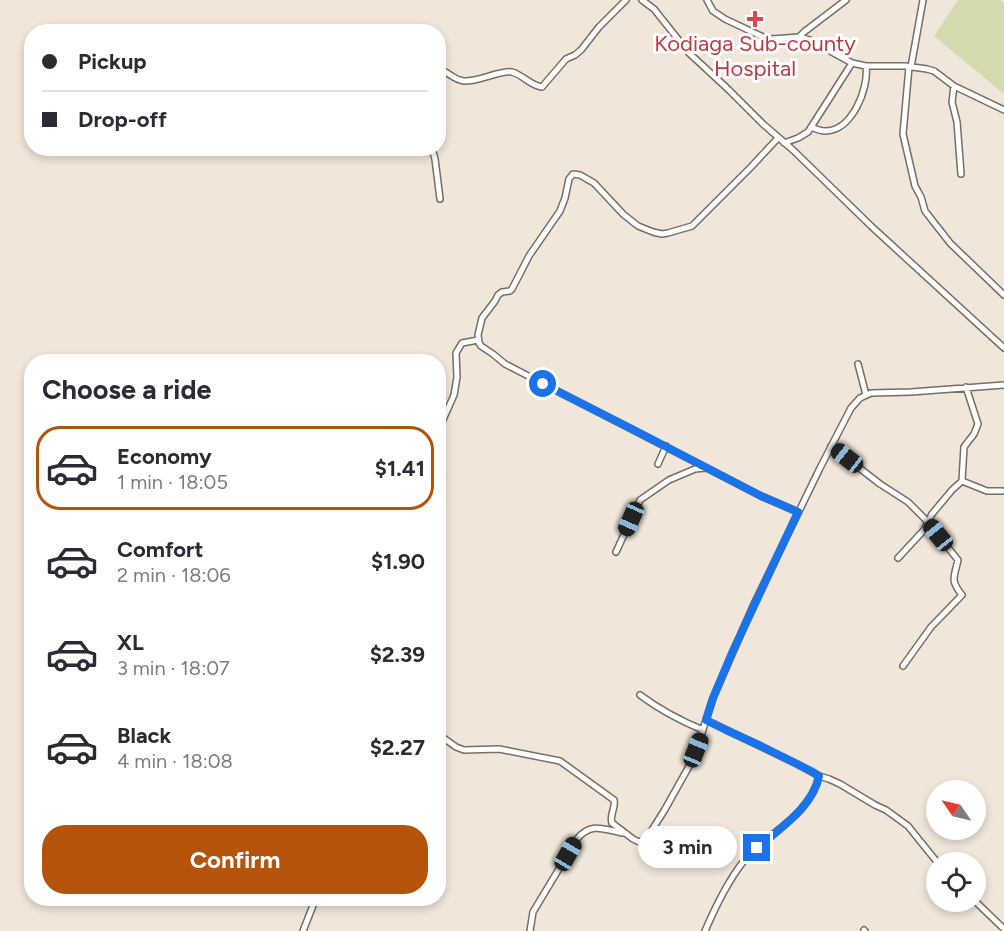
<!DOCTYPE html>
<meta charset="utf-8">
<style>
:root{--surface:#fff;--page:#f7f7f7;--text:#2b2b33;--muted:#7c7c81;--line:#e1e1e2;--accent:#b45309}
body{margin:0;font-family:Figtree,sans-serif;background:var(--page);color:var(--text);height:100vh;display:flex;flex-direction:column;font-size:22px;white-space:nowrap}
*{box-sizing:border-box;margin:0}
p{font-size:20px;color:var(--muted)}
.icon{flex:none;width:33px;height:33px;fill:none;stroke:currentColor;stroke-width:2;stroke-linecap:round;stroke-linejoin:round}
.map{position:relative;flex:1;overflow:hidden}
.drawer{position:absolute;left:24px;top:354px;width:422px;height:552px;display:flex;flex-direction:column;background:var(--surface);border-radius:24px;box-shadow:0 3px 9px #0003}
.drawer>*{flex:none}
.top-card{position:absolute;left:24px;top:24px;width:422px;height:132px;border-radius:24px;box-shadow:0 3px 9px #0003;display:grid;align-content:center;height:132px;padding:0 18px;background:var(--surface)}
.needle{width:39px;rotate:304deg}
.tools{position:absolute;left:926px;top:780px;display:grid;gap:12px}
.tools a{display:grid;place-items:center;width:60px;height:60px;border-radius:50%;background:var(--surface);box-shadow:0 3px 9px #0003;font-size:30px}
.end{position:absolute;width:27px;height:27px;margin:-14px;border:8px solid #1a73e8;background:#fff;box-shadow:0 0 0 3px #fff}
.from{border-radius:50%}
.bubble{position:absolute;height:42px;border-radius:21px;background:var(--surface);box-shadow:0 3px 9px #0003;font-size:20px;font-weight:700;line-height:42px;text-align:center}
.car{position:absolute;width:18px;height:36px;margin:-18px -9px;border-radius:8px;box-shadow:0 0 4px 2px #0007;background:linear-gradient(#222 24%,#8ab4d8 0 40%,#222 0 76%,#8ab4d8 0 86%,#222 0)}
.top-card b{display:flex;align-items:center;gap:21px;height:57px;font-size:22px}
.top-card b+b{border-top:2px solid var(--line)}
.top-card i{width:15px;height:15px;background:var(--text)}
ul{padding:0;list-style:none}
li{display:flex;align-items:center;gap:18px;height:84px;margin:0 12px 9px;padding:0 6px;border:3px solid transparent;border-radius:24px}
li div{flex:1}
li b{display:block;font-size:22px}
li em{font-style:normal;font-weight:700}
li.current{border-color:var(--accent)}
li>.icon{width:54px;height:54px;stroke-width:1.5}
h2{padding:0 18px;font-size:27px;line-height:72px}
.action{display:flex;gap:12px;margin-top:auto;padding:12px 18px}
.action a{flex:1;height:69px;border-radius:24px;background:var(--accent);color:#fff;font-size:24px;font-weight:700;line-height:69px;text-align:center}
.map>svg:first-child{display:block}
</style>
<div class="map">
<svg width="1004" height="931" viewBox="0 0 1004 931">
<rect width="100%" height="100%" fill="#f0e6d9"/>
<!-- green -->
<path fill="#d5daaf" d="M958,0h42l4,3v91l-70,-58z"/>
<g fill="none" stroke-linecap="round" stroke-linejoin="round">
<defs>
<path id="minor" d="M642,0l12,9 35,44 40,37 34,34 30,26 78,76 133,122
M707,0l6,11 12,8 38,18 9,2 27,-2 11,3 42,23 14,3h39l22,3 7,2 20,15 50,24
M799,37l5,-5 42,-32
M909,67l-6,67 12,52 6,11 4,14 25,32 54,52
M911,67l12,-67
M438,69c10,2 15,11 26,12 13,1 37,-11 48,-9 11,3 19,14 30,15l24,-28 9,-4 6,-5 18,-23 27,-27
M954,86l-2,16 5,20 4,52
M811,127c5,2 9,4 14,4 27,0 44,-42 41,-65
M778,138l-27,29 -59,59 -24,7 -6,1 -9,-2 -15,-6 -15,-12 -29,-31 -14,-8 -7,-1 -4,5 -4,19 -5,13 -31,45 -17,33 -2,2 -8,1 -4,3 -3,6 -13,17 -4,17 1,8 2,3 12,8 12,10 256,132 37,16
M784,143l14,-5 10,-6 44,-69
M432,148l3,11 5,40
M858,364l8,31
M438,431l16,-36 3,-18 -1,-24 6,-10 16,-3
M831,446l49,38 28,18 17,17 33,41c-4,18 -8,20 4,35l-31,32 -28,39
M658,464l8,-18
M962,481l25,10h15
M616,552l24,-52 29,-20 26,-11 11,-1
M898,558l26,-28 8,-16 20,-24 10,-9 2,-34 10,-13 4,-10 -12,-37
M640,695c20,15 41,26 63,35
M706,720l91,44 22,12 10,3 11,5 35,21 11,5 22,16 29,36
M438,734l18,13 8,3 35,-1 61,12 54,39c2,8 -5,15 -2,23l21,16 6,3 4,-1 7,-8 14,-22 28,-50 8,-22 13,-41 40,-92 67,-138 31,-60 9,-10 11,-5 40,-1 93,-7
M975,901l29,28
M864,930l1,1
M303,931l11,-28
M530,931l3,-19 44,-73c14,-17 26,-10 45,-6
M705,931c9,-21 24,-51 38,-69 23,-29 68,-46 76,-86"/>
</defs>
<!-- minor casing -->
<use href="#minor" stroke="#766e62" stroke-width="8"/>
<!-- minor -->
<use href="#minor" stroke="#fff" stroke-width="5"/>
</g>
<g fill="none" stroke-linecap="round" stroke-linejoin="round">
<!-- route -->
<path stroke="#1a73e8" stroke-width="8" d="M543,384l89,45 129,67 37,16 -66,141 -19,45 -7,22 20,10 35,16 50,25 8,5c-6,30 -40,54 -62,72"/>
</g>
<!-- markers -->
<path fill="#e0444e" stroke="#fff" stroke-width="2" d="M752 10h6v6h6v6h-6v6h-6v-6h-6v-6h6z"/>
<g text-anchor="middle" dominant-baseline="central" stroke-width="6" stroke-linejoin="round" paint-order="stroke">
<!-- health labels -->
<g font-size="22" fill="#be3a42" stroke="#fff">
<text x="755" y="43">Kodiaga Sub-county<tspan x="755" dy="25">Hospital</tspan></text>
</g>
</g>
</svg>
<div class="tools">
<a><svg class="needle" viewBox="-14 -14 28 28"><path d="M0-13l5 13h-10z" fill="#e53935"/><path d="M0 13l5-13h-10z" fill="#7c7c81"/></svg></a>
<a><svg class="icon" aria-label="locate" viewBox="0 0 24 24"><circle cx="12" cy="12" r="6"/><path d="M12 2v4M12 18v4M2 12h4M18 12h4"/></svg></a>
</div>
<i class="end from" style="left:543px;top:384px"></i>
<i class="end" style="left:757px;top:848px"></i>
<div class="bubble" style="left:638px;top:826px;width:99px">3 min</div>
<i class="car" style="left:847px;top:458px;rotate:308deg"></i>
<i class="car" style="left:631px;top:519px;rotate:204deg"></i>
<i class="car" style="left:938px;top:535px;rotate:321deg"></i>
<i class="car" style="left:696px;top:750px;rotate:22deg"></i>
<i class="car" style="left:568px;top:854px;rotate:30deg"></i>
<div class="top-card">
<b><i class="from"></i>Pickup</b>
<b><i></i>Drop-off</b>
</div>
<section class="drawer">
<h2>Choose a ride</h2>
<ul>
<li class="current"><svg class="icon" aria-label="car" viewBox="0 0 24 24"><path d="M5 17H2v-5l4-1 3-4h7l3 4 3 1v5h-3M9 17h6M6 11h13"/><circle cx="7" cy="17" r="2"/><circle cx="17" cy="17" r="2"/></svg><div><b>Economy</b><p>1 min · 18:05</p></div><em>$1.41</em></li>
<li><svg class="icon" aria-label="car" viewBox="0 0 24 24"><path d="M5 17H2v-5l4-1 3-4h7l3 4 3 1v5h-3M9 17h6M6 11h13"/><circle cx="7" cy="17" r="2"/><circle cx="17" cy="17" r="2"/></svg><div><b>Comfort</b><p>2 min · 18:06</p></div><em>$1.90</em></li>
<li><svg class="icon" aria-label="car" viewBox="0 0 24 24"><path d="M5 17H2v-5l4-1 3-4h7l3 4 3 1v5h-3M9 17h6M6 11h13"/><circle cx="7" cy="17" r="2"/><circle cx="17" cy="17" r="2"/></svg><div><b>XL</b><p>3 min · 18:07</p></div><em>$2.39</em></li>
<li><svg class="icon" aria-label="car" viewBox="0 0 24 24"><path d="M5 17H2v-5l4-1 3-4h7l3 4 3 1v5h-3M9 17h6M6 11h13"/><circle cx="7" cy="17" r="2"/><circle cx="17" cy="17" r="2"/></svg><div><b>Black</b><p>4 min · 18:08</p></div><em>$2.27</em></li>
</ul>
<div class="action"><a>Confirm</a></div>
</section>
</div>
